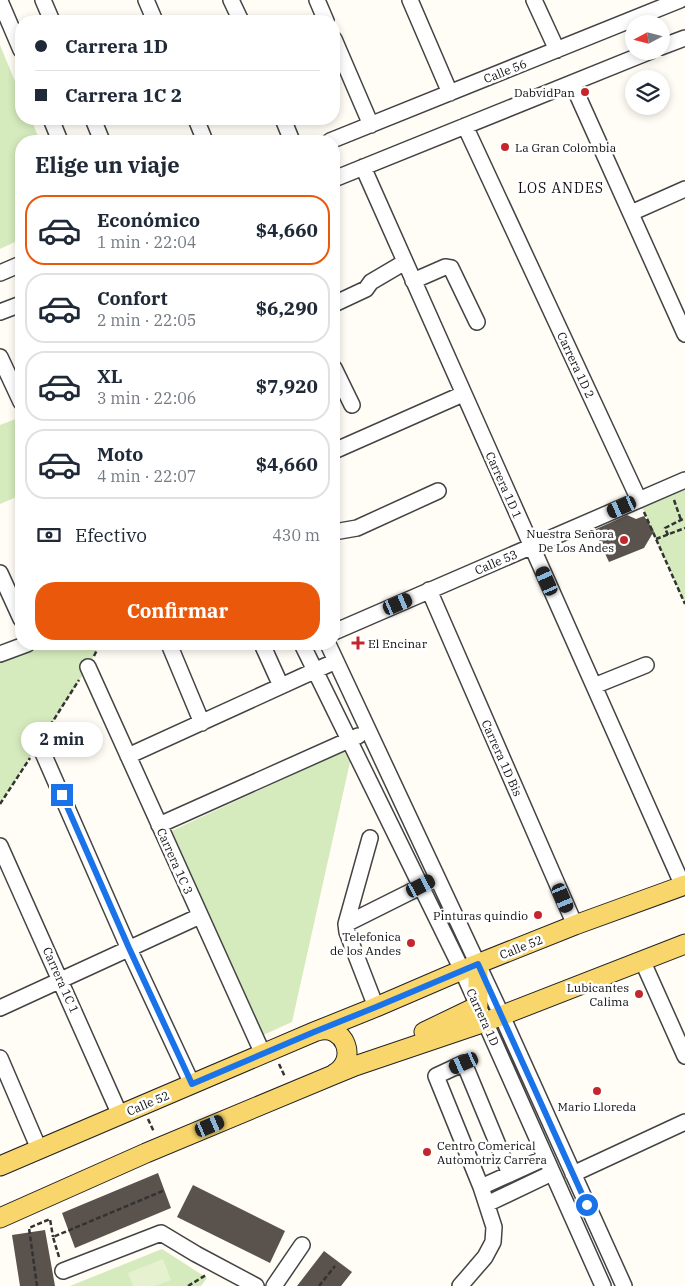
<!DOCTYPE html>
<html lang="es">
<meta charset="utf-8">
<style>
:root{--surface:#fff;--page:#f2f2f3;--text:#1f2937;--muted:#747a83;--line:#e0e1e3;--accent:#ea580c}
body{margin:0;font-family:"IBM Plex Serif",serif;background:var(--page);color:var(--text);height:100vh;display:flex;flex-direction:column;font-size:19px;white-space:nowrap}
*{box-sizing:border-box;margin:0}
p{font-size:16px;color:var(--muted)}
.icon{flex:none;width:28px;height:28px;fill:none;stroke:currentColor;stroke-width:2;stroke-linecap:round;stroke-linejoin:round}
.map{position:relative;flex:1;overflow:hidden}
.drawer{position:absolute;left:15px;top:135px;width:325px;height:515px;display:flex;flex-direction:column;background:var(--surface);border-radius:20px;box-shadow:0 2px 8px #0003}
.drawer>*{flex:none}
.top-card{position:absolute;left:15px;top:15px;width:325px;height:110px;border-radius:20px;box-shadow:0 2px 8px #0003;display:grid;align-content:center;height:110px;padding:0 20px;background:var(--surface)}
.needle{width:32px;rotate:263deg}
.tools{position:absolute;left:625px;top:15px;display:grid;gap:10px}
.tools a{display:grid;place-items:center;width:45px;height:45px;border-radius:50%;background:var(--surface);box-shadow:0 2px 8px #0003;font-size:25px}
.end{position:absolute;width:22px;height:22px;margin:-11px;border:6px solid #1a73e8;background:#fff;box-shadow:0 0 0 2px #fff}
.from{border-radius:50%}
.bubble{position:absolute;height:35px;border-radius:18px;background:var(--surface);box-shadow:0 2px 8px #0003;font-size:16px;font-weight:800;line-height:35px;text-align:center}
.car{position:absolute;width:15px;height:30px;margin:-15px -8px;border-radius:6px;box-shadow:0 0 4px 1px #0007;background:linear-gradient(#222 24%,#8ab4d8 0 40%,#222 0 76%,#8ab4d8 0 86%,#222 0)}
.top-card b{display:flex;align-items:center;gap:18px;height:48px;font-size:19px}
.top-card b+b{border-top:1px solid var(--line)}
.top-card i{width:12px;height:12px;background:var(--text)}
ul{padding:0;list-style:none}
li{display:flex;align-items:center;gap:15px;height:70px;margin:0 10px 8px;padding:0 10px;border:2px solid var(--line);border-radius:20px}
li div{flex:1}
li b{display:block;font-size:19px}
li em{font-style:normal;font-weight:800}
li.on{border-color:var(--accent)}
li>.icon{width:45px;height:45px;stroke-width:1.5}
h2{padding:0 20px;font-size:22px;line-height:60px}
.pay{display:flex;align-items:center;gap:12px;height:55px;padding:0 20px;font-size:19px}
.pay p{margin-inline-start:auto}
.cta{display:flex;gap:10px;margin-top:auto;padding:10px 20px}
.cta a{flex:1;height:58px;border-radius:20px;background:var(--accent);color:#fff;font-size:20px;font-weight:800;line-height:58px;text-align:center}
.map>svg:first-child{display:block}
</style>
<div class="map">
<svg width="685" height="1286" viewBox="0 0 685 1286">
<rect width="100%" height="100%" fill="#fffdf5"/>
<!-- green -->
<path fill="#d5ebbd" d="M0,45l21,51v23h10l9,22h-19v98l-21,10z
M21,417v78l-21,9v-79z
M685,480v124l-46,-104z
M27,644h73l-12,23 -88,137v-150z
M344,751l6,11 -58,260 -31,14 -92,-204z
M162,1249l45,29 -6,8h-131z"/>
<!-- pitch -->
<path fill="#e6f2cf" d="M163,1259l8,21 -16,6h-22l-5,-13z"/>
<!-- building -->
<path fill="#5a524d" d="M627,515l9,4 8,-3 10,15 -10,17 -35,14 -15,-32z
M158,1173l13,35 -96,40 -13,-35z
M193,1185l92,46 -15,32 -93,-46z
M45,1230l10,56h-35l-8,-51z
M324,1251l28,21 -11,14h-44z"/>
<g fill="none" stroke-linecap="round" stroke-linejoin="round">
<defs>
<path id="minor" d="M43,0l9,21
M146,0l9,21
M231,0l10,21
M317,0l9,21
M410,0l40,93
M534,0l23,50
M0,1l21,49
M334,39l37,86
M661,47l24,-9
M572,83l113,251
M51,119l9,22
M93,119l9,22
M196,119l9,22
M283,119l9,22
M465,126l174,374
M330,141l350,-141
M363,167l320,719
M334,179l317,-128
M631,213l54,-24
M0,273l21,-9
M413,281l32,-14 6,1 26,54
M334,304l32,-15 5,-7 34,-20
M0,312l21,-8
M0,357l21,45
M334,368l18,37
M334,451l129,-57
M334,532l23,-4 81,-37
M0,573l21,46
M429,590l146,335
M334,632l351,-152
M169,644l33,79
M262,644l19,42
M302,644l160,326 141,316
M328,644l174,372 122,270
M0,654l27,-10
M88,667l175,387
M594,686l52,-21
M39,744l90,205 63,135
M128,756l208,-95
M159,825l199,-89
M370,838l-24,86 1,8 29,75
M0,846l120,269
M346,924l84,-42
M642,960l43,96
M0,1008l200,-92
M0,1058l39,91
M573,1174l112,-52
M481,1187l64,-29
M487,1204l65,-31
M63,1271l98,-38 35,21 60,32
M274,1286l28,-41
M460,1286l25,-29 8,-15 1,-15 -13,-40 -45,-111 28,-13 46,111"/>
<path id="major" d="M317,1031c28,-8 42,29 17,43
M424,1032l54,-26v-42
M0,1166l314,-134 62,-25 86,-37 113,-45 110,-40
M0,1218l146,-65 187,-78 22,-9 130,-44 200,-78"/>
</defs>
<!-- minor casing -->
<use href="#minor" stroke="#444" stroke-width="18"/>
<!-- major casing -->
<use href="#major" stroke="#222" stroke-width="21"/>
<!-- path -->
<path stroke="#333" stroke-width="2.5" stroke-dasharray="5 2.5" stroke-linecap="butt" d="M674,500l7,20
M644,512l41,92
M668,535l-3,-7 20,-10
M656,539l29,-11
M94,656l6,-12
M46,732l33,-52
M0,804l30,-46
M279,1064l6,13
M148,1119l6,13
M59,1257l-6,-20 112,-47
M37,1286l-8,-58 21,-9 3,18
M188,1286l18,-11
M319,1286l16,-20"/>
<!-- minor -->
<use href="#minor" stroke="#fff" stroke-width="15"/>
<!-- major -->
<use href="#major" stroke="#f9d66b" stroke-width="19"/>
</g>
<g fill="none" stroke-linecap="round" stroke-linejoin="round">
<!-- route -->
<path stroke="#1a73e8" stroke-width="6" d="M62,795l67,153 63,136 122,-52 62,-25 102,-43 109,241"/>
</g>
<!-- markers -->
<g fill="#c4262e" stroke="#fff" stroke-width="2">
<circle cx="585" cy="92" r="5"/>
<circle cx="505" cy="147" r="5"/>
<circle cx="624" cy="540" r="5"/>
<path d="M355.5 635.5h5v5h5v5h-5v5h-5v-5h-5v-5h5z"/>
<circle cx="538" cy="915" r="5"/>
<circle cx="411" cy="943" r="5"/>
<circle cx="639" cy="994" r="5"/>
<circle cx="597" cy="1091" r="5"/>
<circle cx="427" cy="1152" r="5"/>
</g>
<g text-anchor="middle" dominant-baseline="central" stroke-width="5" stroke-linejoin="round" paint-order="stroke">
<!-- street labels -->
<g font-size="12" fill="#111" stroke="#fff">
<text transform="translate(505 71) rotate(-22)">Calle 56</text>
<text transform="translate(576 365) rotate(65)">Carrera 1D 2</text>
<text transform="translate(504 485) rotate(66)">Carrera 1D 1</text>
<text transform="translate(496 562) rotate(-23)">Calle 53</text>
<text transform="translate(502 758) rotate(66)">Carrera 1D Bis</text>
<text transform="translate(175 861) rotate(66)">Carrera 1C 3</text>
<text transform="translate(521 947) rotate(-22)">Calle 52</text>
<text transform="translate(61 980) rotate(66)">Carrera 1C 1</text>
<text transform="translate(483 1017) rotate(65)">Carrera 1D</text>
<text transform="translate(148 1103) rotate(-23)">Calle 52</text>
</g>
<!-- poi labels -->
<g font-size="12" fill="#111" stroke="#fff" text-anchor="end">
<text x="575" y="92">DabvidPan</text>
<text x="515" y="147" text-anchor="start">La Gran Colombia</text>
<text x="614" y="533">Nuestra Señora<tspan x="614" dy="14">De Los Andes</tspan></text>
<text x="368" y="643" text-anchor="start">El Encinar</text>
<text x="528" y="915">Pinturas quindio</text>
<text x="401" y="936">Telefonica<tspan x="401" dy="14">de los Andes</tspan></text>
<text x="629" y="987">Lubicantes<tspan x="629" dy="14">Calima</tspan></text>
<text x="597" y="1106" text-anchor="middle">Mario Lloreda</text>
<text x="437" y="1145" text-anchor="start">Centro Comerical<tspan x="437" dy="14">Automotriz Carrera</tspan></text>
</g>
<!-- neighbourhood labels -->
<g font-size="14" letter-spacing="1" fill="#111" stroke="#fff">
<text x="561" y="188">LOS ANDES</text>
</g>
</g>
</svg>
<div class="tools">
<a><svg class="needle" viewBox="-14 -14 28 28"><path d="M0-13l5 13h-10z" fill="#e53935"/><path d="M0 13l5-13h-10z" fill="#747a83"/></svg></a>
<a><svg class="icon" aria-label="layers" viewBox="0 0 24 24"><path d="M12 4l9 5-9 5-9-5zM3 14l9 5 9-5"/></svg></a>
</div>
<i class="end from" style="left:587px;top:1205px"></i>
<i class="end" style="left:62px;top:795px"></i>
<div class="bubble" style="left:21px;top:722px;width:82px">2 min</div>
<i class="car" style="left:622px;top:507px;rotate:246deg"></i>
<i class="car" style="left:547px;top:581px;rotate:336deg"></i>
<i class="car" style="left:398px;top:604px;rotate:67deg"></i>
<i class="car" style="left:421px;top:886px;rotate:63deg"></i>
<i class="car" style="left:563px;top:898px;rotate:157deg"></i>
<i class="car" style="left:464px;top:1063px;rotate:246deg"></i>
<i class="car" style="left:210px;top:1126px;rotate:67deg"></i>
<div class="top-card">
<b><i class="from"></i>Carrera 1D</b>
<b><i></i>Carrera 1C 2</b>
</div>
<section class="drawer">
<h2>Elige un viaje</h2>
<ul>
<li class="on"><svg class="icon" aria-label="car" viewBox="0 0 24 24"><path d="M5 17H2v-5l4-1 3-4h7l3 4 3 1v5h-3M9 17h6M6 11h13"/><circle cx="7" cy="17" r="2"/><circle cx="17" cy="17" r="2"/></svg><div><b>Económico</b><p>1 min · 22:04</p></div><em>$4,660</em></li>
<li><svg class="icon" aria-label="car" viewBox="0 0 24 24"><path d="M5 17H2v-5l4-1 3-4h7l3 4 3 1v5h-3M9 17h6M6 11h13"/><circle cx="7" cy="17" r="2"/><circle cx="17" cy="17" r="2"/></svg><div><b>Confort</b><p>2 min · 22:05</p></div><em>$6,290</em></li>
<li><svg class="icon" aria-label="car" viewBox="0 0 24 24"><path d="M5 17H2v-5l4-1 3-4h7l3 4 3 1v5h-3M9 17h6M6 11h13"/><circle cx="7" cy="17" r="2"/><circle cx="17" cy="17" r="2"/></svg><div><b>XL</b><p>3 min · 22:06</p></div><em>$7,920</em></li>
<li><svg class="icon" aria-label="car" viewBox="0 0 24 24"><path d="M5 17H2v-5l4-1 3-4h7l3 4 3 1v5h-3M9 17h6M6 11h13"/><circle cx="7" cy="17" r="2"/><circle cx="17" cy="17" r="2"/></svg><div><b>Moto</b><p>4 min · 22:07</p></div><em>$4,660</em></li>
</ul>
<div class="pay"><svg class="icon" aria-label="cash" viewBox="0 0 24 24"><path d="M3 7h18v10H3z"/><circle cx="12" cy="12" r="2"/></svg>Efectivo<p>430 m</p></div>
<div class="cta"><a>Confirmar</a></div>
</section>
</div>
